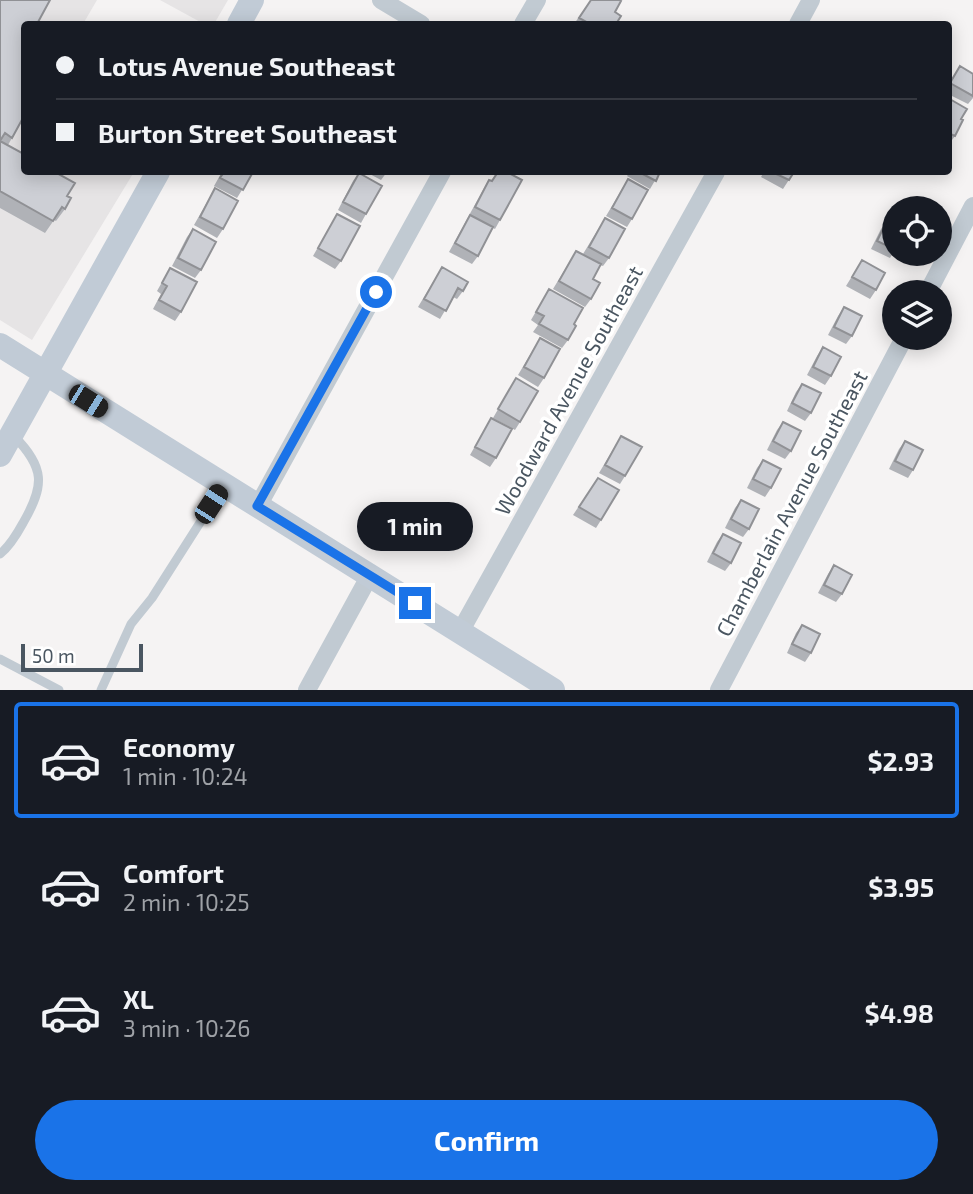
<!DOCTYPE html>
<meta charset="utf-8">
<style>
:root{--surface:#171b24;--page:#242831;--text:#f1f3f6;--muted:#9ea1a6;--line:#363941;--accent:#1a73e8}
body{margin:0;font-family:"Exo 2",sans-serif;background:var(--page);color:var(--text);height:100vh;display:flex;flex-direction:column;font-size:26px;white-space:nowrap}
*{box-sizing:border-box;margin:0}
p{font-size:23px;color:var(--muted)}
.icon{flex:none;width:38px;height:38px;fill:none;stroke:currentColor;stroke-width:2;stroke-linecap:round;stroke-linejoin:round}
.map{position:relative;height:690px;overflow:hidden}
.drawer{display:flex;flex-direction:column;background:var(--surface);flex:1}
.drawer>*{flex:none}
.banner{position:absolute;left:21px;top:21px;width:931px;height:154px;border-radius:7px;box-shadow:0 4px 18px #0003;display:grid;align-content:center;height:154px;padding:0 35px;background:var(--surface)}
.fabs{position:absolute;left:882px;top:196px;display:grid;gap:14px}
.fabs a{display:grid;place-items:center;width:70px;height:70px;border-radius:50%;background:var(--surface);box-shadow:0 4px 18px #0003;font-size:35px}
.scale{position:absolute;left:21px;bottom:18px;width:122px;box-sizing:border-box;padding-left:7px;border:4px solid #4a5661;border-top:0;font-size:19px;line-height:24px;white-space:nowrap;color:#4a5661;-webkit-text-stroke:5px #fff;paint-order:stroke}
.end{position:absolute;width:32px;height:32px;margin:-16px;border:9px solid #1a73e8;background:#fff;box-shadow:0 0 0 4px #fff}
.from{border-radius:50%}
.bubble{position:absolute;height:49px;border-radius:24px;background:var(--surface);box-shadow:0 4px 18px #0003;font-size:23px;font-weight:700;line-height:49px;text-align:center}
.car{position:absolute;width:21px;height:42px;margin:-21px -10px;border-radius:9px;box-shadow:0 0 5px 2px #0007;background:linear-gradient(#222 24%,#8ab4d8 0 40%,#222 0 76%,#8ab4d8 0 86%,#222 0)}
.banner b{display:flex;align-items:center;gap:24px;height:66px;font-size:26px}
.banner b+b{border-top:2px solid var(--line)}
.banner i{width:18px;height:18px;background:var(--text)}
ul{padding:12px 0 0;list-style:none}
li{display:flex;align-items:center;gap:21px;height:116px;margin:0 14px 10px;padding:0 21px;border:4px solid transparent;border-radius:7px}
li div{flex:1}
li b{display:block;font-size:26px}
li em{font-style:normal;font-weight:700}
li.selected{border-color:var(--accent)}
li>.icon{width:63px;height:63px;stroke-width:1.5}
.primary-button{display:flex;gap:14px;margin-top:auto;padding:14px 35px}
.primary-button a{flex:1;height:80px;border-radius:42px;background:var(--accent);color:#fff;font-size:28px;font-weight:700;line-height:80px;text-align:center}
.map>svg:first-child{display:block}
</style>
<div class="map">
<svg width="973" height="690" viewBox="0 0 973 690">
<rect width="100%" height="100%" fill="#f5f3f3"/>
<!-- education -->
<path fill="#e6e4e5" d="M0,0h97l-14,24h-59v148h110l-102,168 -32,-20z
M160,0h68l-14,24h-10z"/>
<g fill="none" stroke-linecap="round" stroke-linejoin="round">
<!-- lane -->
<path stroke="#c1cad2" stroke-width="9" d="M0,554c10,-8 17,-20 23,-31 22,-38 22,-55 -9,-87
M0,659l59,31
M101,690l30,-66 21,-26 72,-113"/>
<!-- street -->
<path stroke="#c1cad2" stroke-width="18" d="M381,0l40,24
M523,24l14,-24
M798,24l13,-24
M928,292l45,-86
M258,506l184,-334
M460,632l256,-460
M307,690l63,-115
M719,690l185,-352"/>
<!-- secondary -->
<path stroke="#c1cbd6" stroke-width="24" d="M239,24l13,-24
M0,345l553,345
M0,455l158,-283"/>
</g>
<!-- wall -->
<path fill="#b0b2b7" d="M0,0l24,24 -12,114 -4,7 59,51 -2,13 -9,12 -2,-1 -9,13 -45,-25z
M591,0l24,12 1,12h-42z
M960,66l13,8v24l-5,6 -20,-10v-9z
M948,98l13,21 -6,17 -6,8z
M222,172h31l-16,26 -23,-12z
M366,172h21l-6,8z
M497,172h10l-7,48 -5,9 -2,-1 -15,28 -6,8 -23,-12 35,-64 5,-8 2,1z
M630,172h30l-10,17 -23,-13z
M764,172h30l-11,17 -22,-12z
M359,173l7,41 -5,9 -23,-13 15,-29z
M628,179l4,40 -5,8 -21,-11z
M215,188l8,41 -6,9 -23,-13z
M337,214l4,47 -6,8 -22,-13z
M605,218l4,40 -6,8 -3,-1 -7,14 -2,20 -6,8 -32,-18 23,-38 7,3z
M887,221l7,4v26l-4,7 -19,-9 10,-20z
M193,229l8,41 -6,8 -23,-12 15,-29z
M862,260l14,30 -6,9 -24,-13z
M442,267l21,24 -6,8 -4,-2 -13,22 -22,-12z
M170,268l11,44 -6,9 -22,-12 8,-15 -4,-3z
M549,289l25,35 -6,16 -6,8 -29,-16 5,-7 -7,-5z
M844,307l8,29 -6,8 -18,-9 10,-19z
M540,338l4,40 -6,9 -20,-12z
M823,347l8,29 -6,9 -18,-10 10,-19z
M516,378l4,44 -5,8 -22,-12z
M802,384l9,29 -6,8 -18,-10 9,-19z
M491,418l5,40 -6,9 -20,-12z
M783,422l8,29 -6,8 -18,-9 10,-20z
M621,436l4,40 -5,8 -21,-11z
M905,441l8,29 -5,8 -19,-9 10,-20z
M763,460l8,28 -6,9 -18,-9 10,-20z
M598,478l3,42 -5,8 -23,-13z
M741,500l8,29 -6,8 -18,-9 10,-20z
M723,534l8,29 -6,8 -18,-9 10,-20z
M834,565l8,29 -6,8 -18,-9 10,-19z
M802,625l9,28 -6,9 -18,-9 9,-20z"/>
<!-- building -->
<path fill="#cdcfd5" stroke="#909195" stroke-width="2" d="M0,0h50l-13,24h-13v92l-12,22 -7,-5 -5,8 24,13v18h31l20,11 -8,13 4,2 -6,11 -3,-2 -9,14 -53,-30z
M591,0h28l2,1 -6,11 6,4 -5,8h-26l-11,-6z
M960,66l13,8v22l-23,-13z
M948,98l19,11 -6,10 2,1 -8,16 -7,-3z
M224,172h29l-10,18 -23,-12z
M498,172h9l15,8 -22,40 -25,-13 14,-27 3,1z
M639,172h21l-4,9z
M772,172h22l-5,8z
M359,173l23,13 -16,28 -23,-12z
M628,179l20,11 -16,29 -20,-11z
M215,188l23,13 -15,28 -23,-12z
M337,214l23,12 -19,35 -23,-13z
M470,215l23,12 -15,29 -23,-13z
M605,218l20,11 -16,29 -20,-11z
M887,221l7,4v24l-17,-8z
M193,229l23,13 -15,28 -23,-12z
M576,251l25,13 -8,15 7,4 -9,16 -32,-18z
M862,260l23,13 -9,17 -24,-13z
M442,267l26,15 -5,9 -5,-3 -12,23 -22,-12z
M170,268l27,14 -16,30 -22,-12 8,-14 -5,-3z
M549,289l34,19 -9,16 2,2 -8,14 -29,-16 5,-8 -8,-4z
M844,307l18,9 -10,20 -18,-9z
M540,338l20,11 -16,29 -20,-11z
M823,347l18,10 -10,19 -18,-9z
M516,378l22,13 -18,31 -22,-13z
M802,384l19,9 -10,20 -19,-10z
M491,418l21,11 -16,29 -21,-11z
M783,422l18,9 -10,20 -18,-10z
M621,436l21,11 -17,29 -20,-11z
M905,441l18,9 -10,20 -18,-9z
M763,460l18,9 -10,19 -18,-9z
M598,478l21,12 -18,30 -22,-13z
M741,500l18,9 -10,20 -18,-10z
M723,534l18,9 -10,20 -18,-10z
M834,565l18,10 -10,19 -18,-9z
M802,625l18,9 -9,19 -19,-9z"/>
<g fill="none" stroke-linecap="round" stroke-linejoin="round">
<!-- route -->
<path stroke="#1a73e8" stroke-width="9" d="M376,292l-119,214 158,97"/>
</g>
<g text-anchor="middle" dominant-baseline="central" stroke-width="7" stroke-linejoin="round" paint-order="stroke">
<!-- street labels -->
<g font-size="21" fill="#4a5661" stroke="#fff">
<text transform="translate(568 390) rotate(-61)">Woodward Avenue Southeast</text>
<text transform="translate(791 503) rotate(-62)">Chamberlain Avenue Southeast</text>
</g>
</g>
</svg>
<div class="fabs">
<a><svg class="icon" aria-label="locate" viewBox="0 0 24 24"><circle cx="12" cy="12" r="6"/><path d="M12 2v4M12 18v4M2 12h4M18 12h4"/></svg></a>
<a><svg class="icon" aria-label="layers" viewBox="0 0 24 24"><path d="M12 4l9 5-9 5-9-5zM3 14l9 5 9-5"/></svg></a>
</div>
<div class="scale">50 m</div>
<i class="end from" style="left:376px;top:292px"></i>
<i class="end" style="left:415px;top:603px"></i>
<div class="bubble" style="left:357px;top:502px;width:116px">1 min</div>
<i class="car" style="left:88px;top:401px;rotate:122deg"></i>
<i class="car" style="left:211px;top:504px;rotate:33deg"></i>
<div class="banner">
<b><i class="from"></i>Lotus Avenue Southeast</b>
<b><i></i>Burton Street Southeast</b>
</div>
</div>
<section class="drawer">
<ul>
<li class="selected"><svg class="icon" aria-label="car" viewBox="0 0 24 24"><path d="M5 17H2v-5l4-1 3-4h7l3 4 3 1v5h-3M9 17h6M6 11h13"/><circle cx="7" cy="17" r="2"/><circle cx="17" cy="17" r="2"/></svg><div><b>Economy</b><p>1 min · 10:24</p></div><em>$2.93</em></li>
<li><svg class="icon" aria-label="car" viewBox="0 0 24 24"><path d="M5 17H2v-5l4-1 3-4h7l3 4 3 1v5h-3M9 17h6M6 11h13"/><circle cx="7" cy="17" r="2"/><circle cx="17" cy="17" r="2"/></svg><div><b>Comfort</b><p>2 min · 10:25</p></div><em>$3.95</em></li>
<li><svg class="icon" aria-label="car" viewBox="0 0 24 24"><path d="M5 17H2v-5l4-1 3-4h7l3 4 3 1v5h-3M9 17h6M6 11h13"/><circle cx="7" cy="17" r="2"/><circle cx="17" cy="17" r="2"/></svg><div><b>XL</b><p>3 min · 10:26</p></div><em>$4.98</em></li>
</ul>
<div class="primary-button"><a>Confirm</a></div>
</section>
